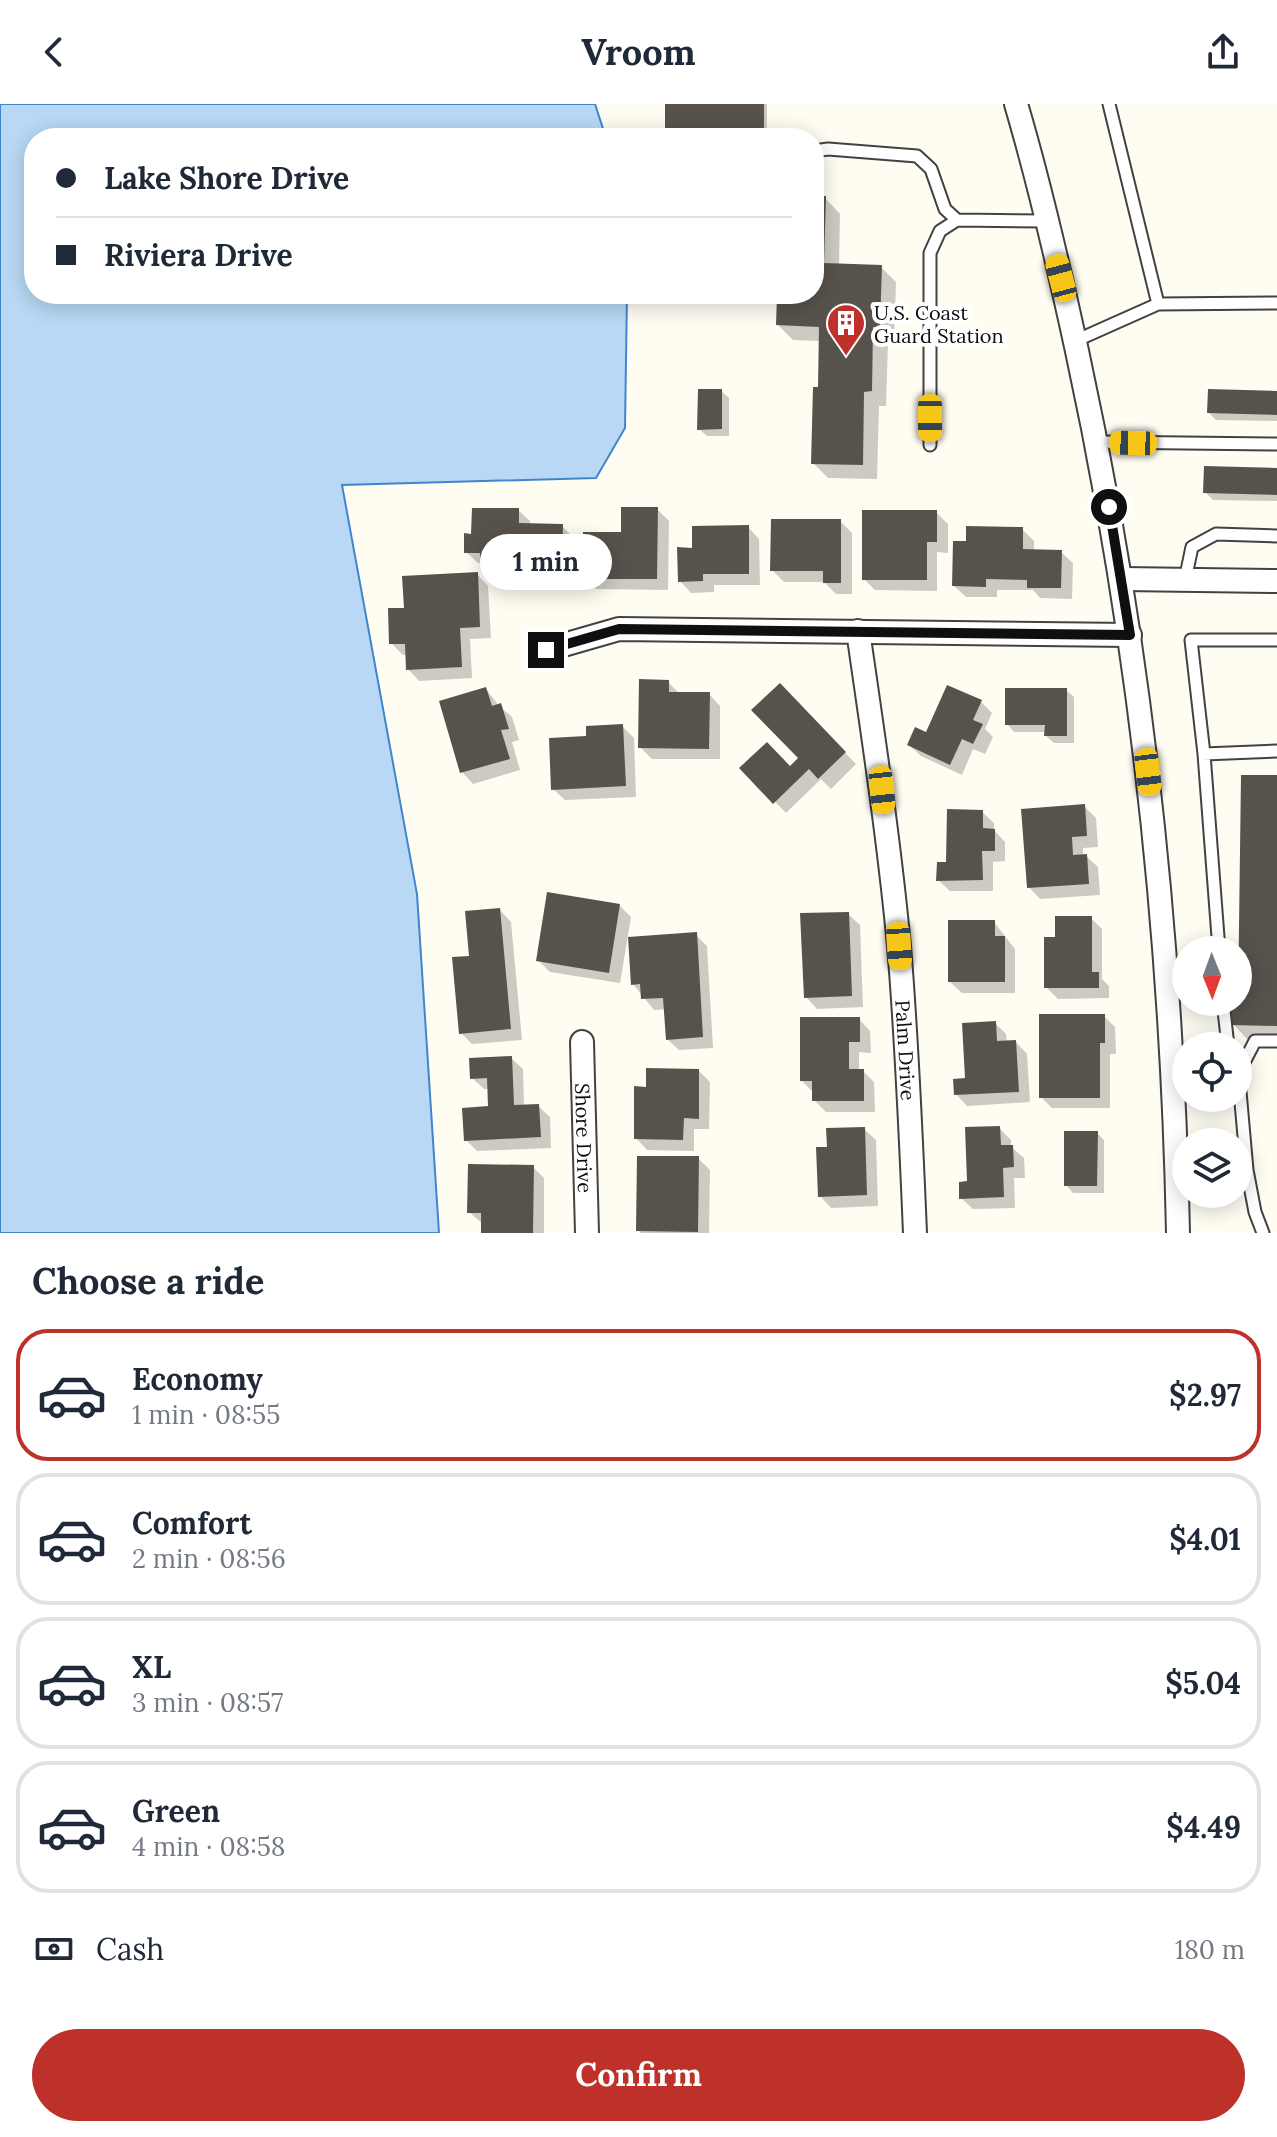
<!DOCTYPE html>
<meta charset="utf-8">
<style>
:root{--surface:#fff;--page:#f6f6f7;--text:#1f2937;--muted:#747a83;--line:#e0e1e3;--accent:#bd312a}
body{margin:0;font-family:Lora,serif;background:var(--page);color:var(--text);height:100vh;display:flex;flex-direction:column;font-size:30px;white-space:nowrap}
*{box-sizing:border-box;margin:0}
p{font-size:26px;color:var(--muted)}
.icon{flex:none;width:44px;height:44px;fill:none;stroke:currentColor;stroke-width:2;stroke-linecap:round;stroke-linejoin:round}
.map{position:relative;height:1129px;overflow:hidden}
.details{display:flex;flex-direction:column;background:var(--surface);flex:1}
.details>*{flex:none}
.top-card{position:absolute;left:24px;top:24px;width:800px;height:176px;border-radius:32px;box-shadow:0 4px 20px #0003;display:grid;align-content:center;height:176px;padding:0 32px;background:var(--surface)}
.needle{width:52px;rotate:179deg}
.buttons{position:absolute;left:1172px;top:832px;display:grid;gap:16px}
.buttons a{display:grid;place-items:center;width:80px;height:80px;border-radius:50%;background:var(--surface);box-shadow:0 4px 20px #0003;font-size:40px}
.end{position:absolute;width:36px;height:36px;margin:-18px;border:10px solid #0f0f0f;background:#fff;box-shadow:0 0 0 4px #fff}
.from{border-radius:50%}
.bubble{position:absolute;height:56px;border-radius:28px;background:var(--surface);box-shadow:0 4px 20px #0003;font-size:26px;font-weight:800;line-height:56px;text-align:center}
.car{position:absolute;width:24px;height:48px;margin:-24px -12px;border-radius:10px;box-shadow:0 0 6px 2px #0007;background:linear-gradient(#f5c518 24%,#345 0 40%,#f5c518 0 76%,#345 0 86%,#f5c518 0)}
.top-card b{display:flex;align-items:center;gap:28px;height:76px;font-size:30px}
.top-card b+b{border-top:2px solid var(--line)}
.top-card i{width:20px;height:20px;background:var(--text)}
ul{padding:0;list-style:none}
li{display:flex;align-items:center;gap:24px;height:132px;margin:0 16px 12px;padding:0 16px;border:4px solid var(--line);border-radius:32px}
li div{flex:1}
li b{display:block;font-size:30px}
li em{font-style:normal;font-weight:800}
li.on{border-color:var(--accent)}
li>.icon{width:72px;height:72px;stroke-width:1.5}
h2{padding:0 32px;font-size:36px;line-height:96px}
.pay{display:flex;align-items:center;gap:20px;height:88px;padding:0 32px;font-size:30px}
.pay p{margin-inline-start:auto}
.primary-button{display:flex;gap:16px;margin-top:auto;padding:16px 32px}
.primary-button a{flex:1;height:92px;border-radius:48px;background:var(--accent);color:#fff;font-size:32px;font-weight:800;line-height:92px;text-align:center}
header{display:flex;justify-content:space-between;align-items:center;height:104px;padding:0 32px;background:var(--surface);font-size:36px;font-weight:800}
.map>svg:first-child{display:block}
</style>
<header><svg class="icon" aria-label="back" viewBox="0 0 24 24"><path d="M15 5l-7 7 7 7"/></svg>Vroom<svg class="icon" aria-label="share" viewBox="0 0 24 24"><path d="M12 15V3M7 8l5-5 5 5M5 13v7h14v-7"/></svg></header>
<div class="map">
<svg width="1277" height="1129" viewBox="0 0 1277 1129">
<rect width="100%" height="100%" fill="#fffdf2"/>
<!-- water -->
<path fill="#b8d8f5" stroke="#4086ca" stroke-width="2" d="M0,0h595l11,34h-572v156h593l-2,134 -29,50 -254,7 75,409 22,339h-439z"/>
<!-- shadow -->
<path fill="#0003" d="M667,0h100v31h-97l-3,-4z
M814,94h11l15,16 -1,52 42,1 15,15 -2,60h-6l-2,64h-7l-2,73 -49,-1 -15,-15 8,-122 -28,-1 -15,-15v-20l-11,-11h47z
M721,287l8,7v38h-22l-8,-7z
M1277,289v28l-61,-1 -7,-7z
M1277,366v31l-64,-1 -8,-8z
M657,405l12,12 -1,69 -72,-1 -12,-11 39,-44z
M518,406l12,11v4l32,1 11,11v33l-79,-1 -5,-5 -11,-1 -12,-11z
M936,408l12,12v29l-11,-1v39l-62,-1 -11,-11z
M840,417l12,12v61h-16l-12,-12h-40l-12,-12z
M748,423l11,12 1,46h-46v7l-23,1 -11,-12 14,-31z
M1022,425l12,12v10l27,1 12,11 -1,36 -32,-1 -7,-8h-36v7h-31l-12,-11z
M477,470l11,12 3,52 -21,1 2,39 -53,3 -11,-12 -1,-14h-4l-12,-12 15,-33z
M668,578l12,12h29l11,12v53h-68l-12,-12z
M780,582l76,78 -25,25 -10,-10 -35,34 -44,-45h48l11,-10z
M486,585l13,17 13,11 7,23 -7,2 8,28 -47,14 -11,-12z
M1066,586l8,7v46h-20l-8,-7v-4h-32l-7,-8z
M981,598l11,11 -7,16 8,8 -8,17 -12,-5 -11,26 -41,-19 -12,-11z
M622,622l12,12 2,59 -71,3 -12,-11 35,-51z
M1277,673v263h-29l-15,-16v-22h5v-40z
M1084,702l12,12 2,29 -15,1v8h3l12,11 2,28 -60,4 -11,-12z
M982,708l12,11v7l11,12v19l-12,1v29h-43l-12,-11z
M620,802l11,11 -11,66 -70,-11 -12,-12z
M500,806l11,12 11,118 -50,4 -11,-11z
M848,810l12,11 3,82 -46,2 -11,-12z
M1091,814l11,11v50l7,7v12l-51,1 -12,-12 11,-48z
M994,818l21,27v44h-53l-12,-11z
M696,831l11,11 6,102 -34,2 -12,-11 -1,-30 -12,1 -21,-26z
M1104,912l11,11 1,27h-6v54h-58l-11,-11z
M859,915l11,12 1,22 -12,-1v19h4l11,11 1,30h-49l-12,-12v-7l-12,-12z
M995,919l11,11 1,9 9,-1 11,12 3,48 -63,4 -11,-12 11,-14z
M511,954l12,11 1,37h14l12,11 1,31 -74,3 -11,-11 24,-32 -1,-19h-5l-12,-11z
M698,966l12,12 -1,47h-15v22l-47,-1 -11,-12 12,-49z
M999,1024l12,12v7l13,11 1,20h-11l1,30 -42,1 -12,-11z
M864,1025l12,11 2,66 -47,2 -11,-12z
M1097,1029l7,7v53h-31l-7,-8z
M698,1054l12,12 -1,63h-68l-3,-3z
M533,1063l11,11v55h-61v-9l-14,-12z"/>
<!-- building -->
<path fill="#58524c" d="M665,0h99v28h-99z
M814,92h12l-2,67 58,2 -2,62h-7l-1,64 -8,1 -1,73 -52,-1 2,-77h5l1,-60 -43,-2 1,-31h37z
M698,285h24v40l-25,1z
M1208,285l69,2v24l-70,-2z
M1204,362l73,2v27l-74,-2z
M621,403h37l-1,72h-75l1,-47h38z
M472,404h47v15l44,1 -1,35 -82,-1v-5h-16v-20l7,1z
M862,406h75v32h-10v38h-65z
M771,415h70v64h-18v-12h-53z
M749,421v49h-46v7l-25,1 -1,-35 15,1v-22z
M966,422l57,1v22l39,1 -1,38h-34v-8l-41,-1v8l-34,-1 1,-45h13z
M478,468l2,55 -20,1 2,39 -56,3 -1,-26h-16l-1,-36h16l-2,-32z
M639,575l30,1v12h41l-1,57 -71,-1z
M780,579l66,69 -28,27 -9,-10 -36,35 -34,-36 28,-26 23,24 8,-8 -47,-48z
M947,581l35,15 -9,20 10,4 -10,20 -11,-5 -12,26 -43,-20 8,-18 11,5z
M486,583l6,19 9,-3 8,26 -8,1 9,29 -50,14 -21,-72z
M1005,584h62v48h-23l1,-11h-40z
M623,620l3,62 -75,4 -2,-52 37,-2v-10z
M1241,671h36v251l-46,-1v-23h7z
M1085,700l2,32 -15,1 1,18 14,-1 2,30 -62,4 -6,-79z
M947,705l36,1v18l12,1v22h-13l1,29 -47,1 1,-19h9z
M547,788l73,12 -11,69 -73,-12z
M500,804l11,121 -52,5 -7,-77 17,-1 -4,-45z
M849,808l3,84 -48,2 -4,-85z
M1055,812h37v56h7v16h-55v-51h11z
M948,816h47v16h10v46h-57z
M697,828l6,105 -37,3 -3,-42 -22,1 -1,-15 -9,1 -3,-48z
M1039,910h66v29h-5v55h-61z
M800,913h60v25h-11v27h15v32h-52v-20h-12z
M996,917l1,20 19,-1 3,52 -65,3 -1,-16 12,-1 -3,-55z
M512,952l2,49 25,-1 2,33 -77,4 -2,-33 26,-2 -1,-28 -17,1 -1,-21z
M646,964l53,1v50l-15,-1 -1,22 -49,-1v-53l12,1z
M1000,1022l1,19h12l1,22 -11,1 1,29 -45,2v-17l8,-1 -2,-54z
M865,1023l2,68 -49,2 -2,-50h11l-1,-19z
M1064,1027h34l-1,55h-33z
M637,1052h62l-1,76 -62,-1z
M468,1060l66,1 -1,68h-52v-20h-14z"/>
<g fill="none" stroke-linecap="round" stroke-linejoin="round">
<defs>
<path id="lane" d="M1109,0l49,200
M814,47l14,-2 89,7 14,13 14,40 12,11 89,1
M1075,237l83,-37 119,-1
M1097,338l180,2
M930,341v-192l10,-22 17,-11
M1185,476l7,-33 24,-13 61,2
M1204,650l73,-3
M1219,846l-15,-196 -13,-114h86
M1223,898l5,44
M1238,965l9,101 8,42 8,21
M1239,968l16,-31h22"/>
<g id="street">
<path d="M1016,0c24,81 43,164 61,247 63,290 95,585 101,882"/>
<path d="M1122,475l155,2"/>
<path id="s1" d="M858,527c15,104 31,209 41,315 8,95 12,191 16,287"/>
<path d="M546,546l73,-21 511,6"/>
<path id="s2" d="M582,938l5,191"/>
</g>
</defs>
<!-- lane casing -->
<use href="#lane" stroke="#424242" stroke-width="15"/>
<!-- street casing -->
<use href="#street" stroke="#424242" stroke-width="26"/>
<!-- lane -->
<use href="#lane" stroke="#fff" stroke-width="11"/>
<!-- street -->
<use href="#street" stroke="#fff" stroke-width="22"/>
</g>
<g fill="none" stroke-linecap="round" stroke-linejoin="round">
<!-- route -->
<path stroke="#0f0f0f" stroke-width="10" d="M546,546l73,-21 511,6 -21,-128"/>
</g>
<!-- icons -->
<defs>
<symbol id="building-pin" viewBox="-11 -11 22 30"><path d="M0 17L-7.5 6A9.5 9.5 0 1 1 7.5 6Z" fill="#bd312a" stroke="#fff"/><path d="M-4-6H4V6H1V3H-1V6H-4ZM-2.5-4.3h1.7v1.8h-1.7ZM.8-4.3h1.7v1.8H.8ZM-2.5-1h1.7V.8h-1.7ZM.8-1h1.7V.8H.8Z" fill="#fff"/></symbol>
</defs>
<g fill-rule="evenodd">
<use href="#building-pin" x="824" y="197" width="44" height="60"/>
</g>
<g text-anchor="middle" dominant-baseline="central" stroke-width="8" stroke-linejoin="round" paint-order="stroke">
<!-- poi labels -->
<g font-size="20" fill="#0f0f0f" stroke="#fff" text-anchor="start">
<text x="874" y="208">U.S. Coast<tspan x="874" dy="23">Guard Station</tspan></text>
</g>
<!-- street labels -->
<g font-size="20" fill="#0f0f0f" stroke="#fff">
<text stroke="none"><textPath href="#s1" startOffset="422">Palm Drive</textPath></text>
<text stroke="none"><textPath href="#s2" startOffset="96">Shore Drive</textPath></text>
</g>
</g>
</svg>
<div class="buttons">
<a><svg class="needle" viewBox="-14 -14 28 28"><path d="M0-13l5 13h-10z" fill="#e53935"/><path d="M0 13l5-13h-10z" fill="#747a83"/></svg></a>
<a><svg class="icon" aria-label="locate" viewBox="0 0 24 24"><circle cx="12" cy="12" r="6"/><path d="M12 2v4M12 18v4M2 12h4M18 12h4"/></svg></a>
<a><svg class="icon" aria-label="layers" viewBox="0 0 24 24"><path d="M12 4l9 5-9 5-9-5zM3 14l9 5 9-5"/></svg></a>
</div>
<i class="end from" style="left:1109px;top:403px"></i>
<i class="end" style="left:546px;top:546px"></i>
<div class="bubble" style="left:480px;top:430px;width:132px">1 min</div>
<i class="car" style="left:1061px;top:174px;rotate:345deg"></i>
<i class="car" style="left:930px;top:314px;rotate:180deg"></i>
<i class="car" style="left:1133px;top:339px;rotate:271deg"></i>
<i class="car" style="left:1148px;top:668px;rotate:173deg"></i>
<i class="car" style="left:882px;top:686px;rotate:174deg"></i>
<i class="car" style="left:899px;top:842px;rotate:176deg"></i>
<div class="top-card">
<b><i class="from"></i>Lake Shore Drive</b>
<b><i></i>Riviera Drive</b>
</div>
</div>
<section class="details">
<h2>Choose a ride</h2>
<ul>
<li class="on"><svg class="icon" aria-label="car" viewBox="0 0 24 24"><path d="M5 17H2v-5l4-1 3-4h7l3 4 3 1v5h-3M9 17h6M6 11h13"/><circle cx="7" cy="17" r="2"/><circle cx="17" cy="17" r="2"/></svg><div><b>Economy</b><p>1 min · 08:55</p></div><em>$2.97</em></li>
<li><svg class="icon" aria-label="car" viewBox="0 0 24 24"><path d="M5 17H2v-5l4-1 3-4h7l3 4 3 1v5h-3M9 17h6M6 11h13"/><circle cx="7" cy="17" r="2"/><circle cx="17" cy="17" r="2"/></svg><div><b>Comfort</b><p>2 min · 08:56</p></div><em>$4.01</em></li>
<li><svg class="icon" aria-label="car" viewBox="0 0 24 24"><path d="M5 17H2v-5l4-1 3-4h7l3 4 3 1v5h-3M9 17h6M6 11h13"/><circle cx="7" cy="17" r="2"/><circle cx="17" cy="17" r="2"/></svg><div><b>XL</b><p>3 min · 08:57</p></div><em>$5.04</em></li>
<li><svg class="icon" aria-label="car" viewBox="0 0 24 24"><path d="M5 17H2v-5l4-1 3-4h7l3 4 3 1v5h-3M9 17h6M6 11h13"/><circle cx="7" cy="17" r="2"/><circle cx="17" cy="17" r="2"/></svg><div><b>Green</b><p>4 min · 08:58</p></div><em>$4.49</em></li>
</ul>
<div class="pay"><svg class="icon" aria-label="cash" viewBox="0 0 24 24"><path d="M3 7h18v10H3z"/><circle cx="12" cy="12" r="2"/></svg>Cash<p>180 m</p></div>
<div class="primary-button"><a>Confirm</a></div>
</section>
